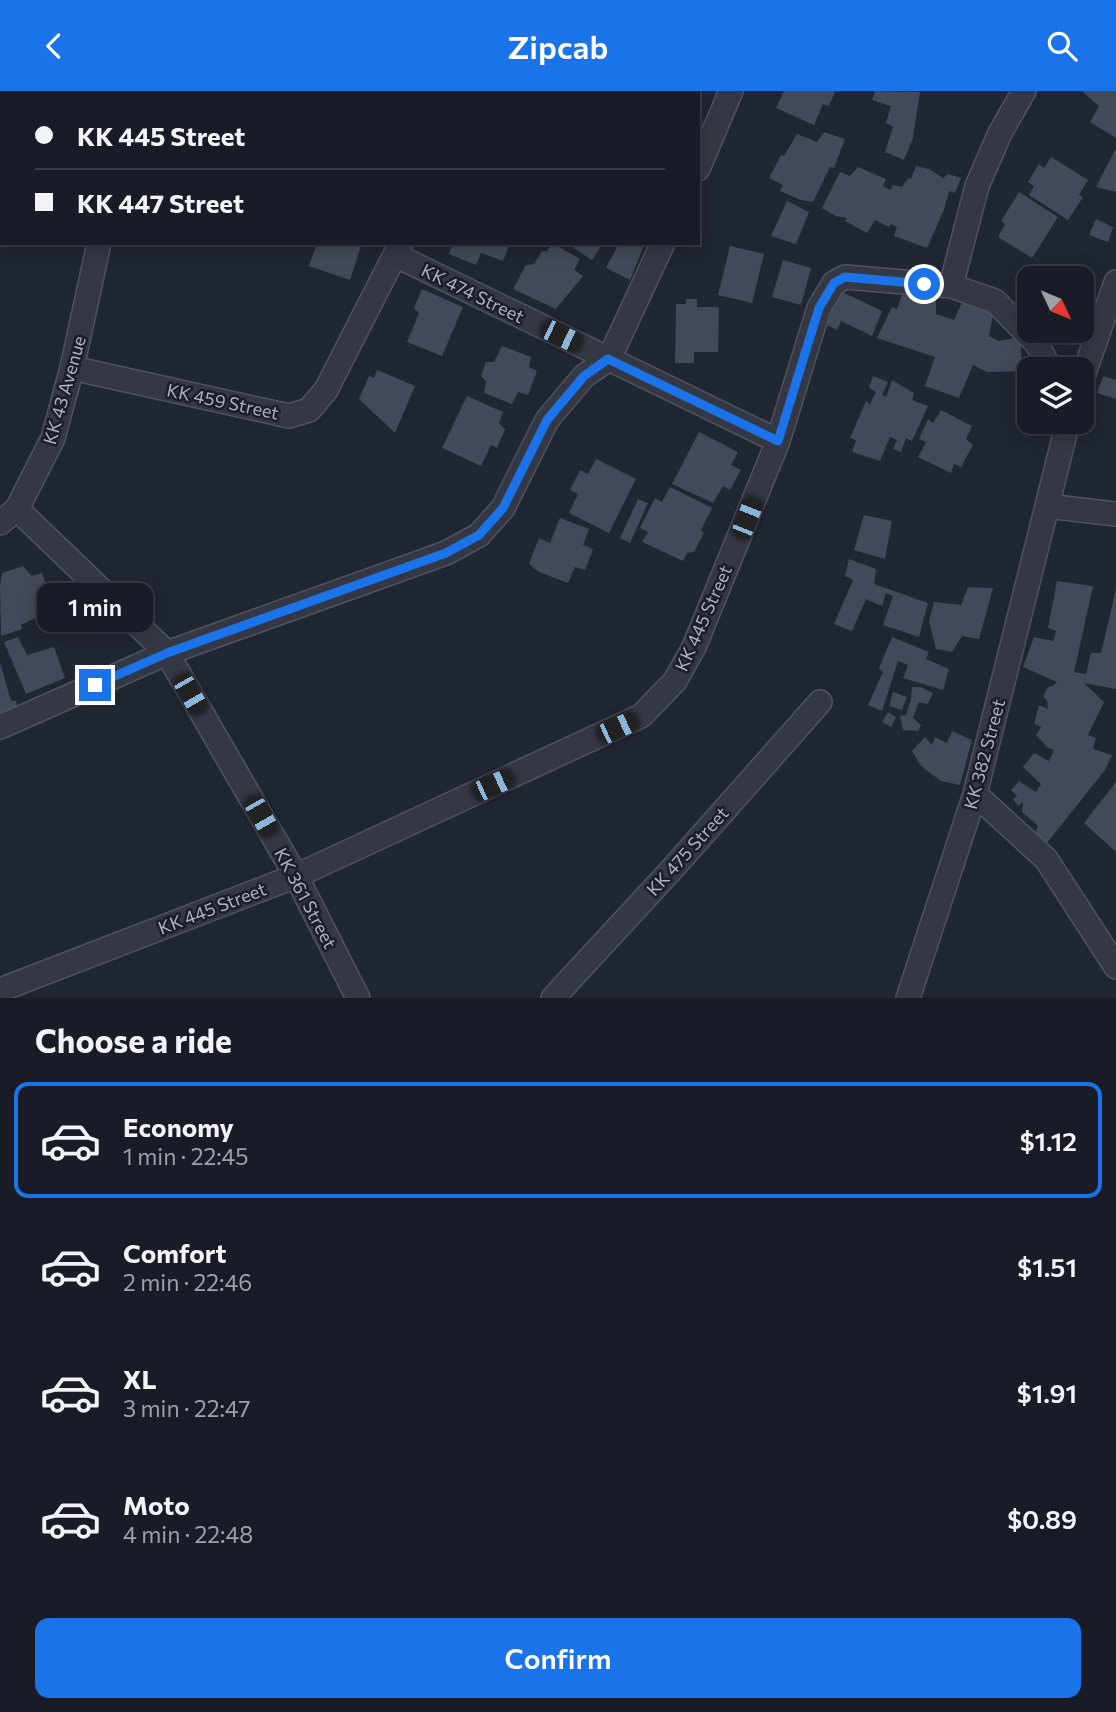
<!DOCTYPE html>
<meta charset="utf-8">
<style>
:root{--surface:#191c26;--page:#262932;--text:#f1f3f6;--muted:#9fa1a7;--line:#373a43;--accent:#1a73e8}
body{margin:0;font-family:Commissioner,sans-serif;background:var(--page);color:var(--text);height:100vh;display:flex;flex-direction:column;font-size:26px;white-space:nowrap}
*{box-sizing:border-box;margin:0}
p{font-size:23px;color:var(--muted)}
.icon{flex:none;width:38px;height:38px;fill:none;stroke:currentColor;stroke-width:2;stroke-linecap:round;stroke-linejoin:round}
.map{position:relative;height:907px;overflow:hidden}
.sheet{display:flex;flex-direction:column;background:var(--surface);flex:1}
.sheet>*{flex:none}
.guide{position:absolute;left:0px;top:0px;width:700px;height:154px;box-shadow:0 4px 18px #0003,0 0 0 2px var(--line);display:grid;align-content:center;height:154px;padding:0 35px;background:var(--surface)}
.needle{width:46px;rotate:134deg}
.buttons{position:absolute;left:1017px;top:175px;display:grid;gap:14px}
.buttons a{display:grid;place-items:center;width:77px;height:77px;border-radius:14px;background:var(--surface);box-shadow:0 4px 18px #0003,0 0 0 2px var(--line);font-size:35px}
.end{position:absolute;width:32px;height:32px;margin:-16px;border:9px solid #1a73e8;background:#fff;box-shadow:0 0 0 4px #fff}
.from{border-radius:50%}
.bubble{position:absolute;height:49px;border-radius:14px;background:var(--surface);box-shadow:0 4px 18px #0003,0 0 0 2px var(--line);font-size:23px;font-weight:600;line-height:49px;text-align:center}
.car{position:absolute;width:21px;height:42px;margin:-21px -10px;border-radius:9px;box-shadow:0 0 5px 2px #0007;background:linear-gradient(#222 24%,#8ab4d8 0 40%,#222 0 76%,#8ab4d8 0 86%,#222 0)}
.guide b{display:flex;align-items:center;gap:24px;height:66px;font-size:26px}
.guide b+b{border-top:2px solid var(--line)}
.guide i{width:18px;height:18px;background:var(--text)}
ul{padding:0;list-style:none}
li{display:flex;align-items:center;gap:21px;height:116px;margin:0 14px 10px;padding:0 21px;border:4px solid transparent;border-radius:14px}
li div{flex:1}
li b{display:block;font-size:26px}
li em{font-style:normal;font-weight:600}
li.current{border-color:var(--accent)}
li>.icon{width:63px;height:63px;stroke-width:1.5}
h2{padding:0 35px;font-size:32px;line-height:84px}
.primary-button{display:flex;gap:14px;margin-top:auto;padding:14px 35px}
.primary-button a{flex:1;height:80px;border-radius:14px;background:var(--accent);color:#fff;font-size:28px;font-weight:600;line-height:80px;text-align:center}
header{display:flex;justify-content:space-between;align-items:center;height:91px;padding:0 35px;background:var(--accent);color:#fff;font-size:32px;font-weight:600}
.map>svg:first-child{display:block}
</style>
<header><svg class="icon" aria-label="back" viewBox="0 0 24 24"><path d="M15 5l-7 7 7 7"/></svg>Zipcab<svg class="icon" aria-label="search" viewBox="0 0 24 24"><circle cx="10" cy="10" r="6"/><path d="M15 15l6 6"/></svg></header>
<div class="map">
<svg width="1116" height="907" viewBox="0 0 1116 907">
<rect width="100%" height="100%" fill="#212633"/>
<!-- building -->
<path fill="#434958" d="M784,0h50l1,1 -6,14 -6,-2 -9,21 -38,-17z
M875,0l45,1 -7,46 -9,22 -19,-8 8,-25 -7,-4 5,-17 -19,-6z
M1082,0h34v47l-26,-16 9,-16z
M824,41l21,7 -11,29 -4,-1 -17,35 -12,-2 -21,-9 3,-6 -14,-7 12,-23 3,1 13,-22 20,8z
M1116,57v44l-20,-5z
M1051,66l37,23 -9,15 4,2 -15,23 -39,-25 5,-9 -6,-4 11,-18 5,4z
M916,75l13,3 14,9 5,-4 13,4 -6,15 -6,-2 -5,19 -17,38 -33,-12 3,-9 -6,-3 -2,3 -14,-7 -8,13 -22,-12 2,-3 -11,-2 -14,-8 18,-36 10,4 8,-9 28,12 -3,7 7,4 3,-5 9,2 6,-9 3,1z
M1019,101l39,25 -26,41 -34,-21 7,-13 -4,-3z
M787,110l22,11 -13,32 -25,-8z
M1096,128l17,8 -5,15 -19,-7z
M317,152h45l-12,37 -41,-14z
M453,152h57l-7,18 -22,-8 -5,12 -27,-11z
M552,152l28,16 -6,11 9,6 -27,33 -43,-20 13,-24 8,-1 8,-13h5z
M566,152h37l-11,17z
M619,152h26l-15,37 -24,-12z
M730,155l34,8 -12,49 -34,-8z
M783,169l28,8 -10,37 -29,-8z
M1065,174l18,3 -2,10h-21z
M1019,191h10v12l-13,-3z
M422,198l41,18 -21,49 -35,-14 12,-29 -5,-5z
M838,199l44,21 -10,25 -31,-15 -4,9 -11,-5z
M902,204l34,5v14l18,6 9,-20 31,10 -5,26 10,5 21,-4 3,34 -36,1 -14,-7 -14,33 -34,-12 10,-29 -58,-19 15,-31 5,2z
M686,208h11v8h22l-1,45h-24v11h-19l1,-59h10z
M502,255l29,11 -2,10 8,4 -9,24 -10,-3 -6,12 -28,-11 2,-12 -5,-5 5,-14h8z
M377,279l38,16 -20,47 -36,-34 10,-23 5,2z
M873,285l15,6 -6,13 4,2 6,-17 22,13 -2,7 16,6 -16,35 -6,-3 -5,14 -8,-3 4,-9 -7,-3 -10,24 -28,-9 4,-12 -6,-2 16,-37 4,3 6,-12 -7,-4z
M1103,285l13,4v19l-19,-6z
M467,305l36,16 -4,11 6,6 -8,19 -6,-3 -10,21 -39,-18z
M941,319l31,16 -6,13 7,6 -12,22 -7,-3 -3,9 -33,-16 8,-15 -7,-3 9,-20 5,4z
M699,341l39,20 -7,13 10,5 -11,20 -7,-4 -10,17 -41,-19z
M596,368l40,20 -27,54 -40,-20 9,-19 -8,-4 10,-20 8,4z
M670,396l42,21 -11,22 3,3 -10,19 -7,1 -4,8 -41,-19 6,-10 -8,-4 15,-30 7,4z
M638,408l10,4 -18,40 -10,-5z
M864,424l28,6 -7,38 -31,-9z
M560,427l29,11 -6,16 10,4 -8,21 -10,-3 -7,16 -29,-11 -10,-8 10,-26 11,5z
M849,468l27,10 -2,15 54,19 -9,34 -36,-12 10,-29 -7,-3 -4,13 -16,-7 -14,32 -18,-7 19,-44 -8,-4z
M23,475l9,10 10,-3 13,36 -34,16 1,4 -21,7 -1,-51 2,-12z
M1057,490l36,5 -19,86 12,2 5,-21h10l15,-64v100l-32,-6 20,19 -16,33 8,3 -3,11 19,6 -7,15 -58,73 -14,-4 5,-13 -16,-14 1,-10 -5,4 -5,-7 4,-3 -6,-6 8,-9 17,11 5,-8 -18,-17 11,-14 15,8 5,-11 -6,-2 -12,-13 5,-8 -7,-3 5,-19 9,4 -1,-8 -4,-5 5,-9 5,-1 4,-4 -34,-15 11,-30 19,4 3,-10 -8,-3z
M968,496l25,1 -14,51 -17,-3 -10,16 -16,-3 -7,-27 5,-20 27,3z
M18,546l9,18 27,-8 11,31 -39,16 -22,-52z
M892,546l37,15 -3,7 23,10 -6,21 -40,-12 5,-13 -10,-4 -16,50 -14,-6 15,-33 -4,-4z
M0,571l11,39h5l3,13 -16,5 -3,-6z
M912,596h8l13,6 -5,11 -9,-2 -6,16 8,7 -3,6 -15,-1 -3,-14 6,-1 5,-16z
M893,601l14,5 -5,13 -13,-4z
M888,621l8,5 -5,10 -9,-5z
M952,640l20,9 -12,45 -19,-4 -20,-15 -9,-15 13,-14 7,8 3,-8 12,6z
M1116,691v70l-32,-29z"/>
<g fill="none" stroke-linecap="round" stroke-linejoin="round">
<defs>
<path id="minor" d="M182,2v-2
M478,2v-2
M698,78l33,-78
M395,164l383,186
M951,195l44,15 42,43 13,25
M72,277l217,48 20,-6 17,-20 75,-147
M1082,288l34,-97
M1047,415l69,8
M17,418l150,144 129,223 62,122
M0,432l17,-14 36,-71 19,-70 27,-125
M0,636l167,-74 279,-100 33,-18 24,-27 44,-88 37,-44 25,-17 54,-116
M975,703l71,65 70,108
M0,899l296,-114 345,-160 34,-35 19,-34 84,-206 41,-133 15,-25 11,-6 106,9 26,-100 23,-53 24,-42
M553,907l121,-131 146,-165
M908,907l67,-204 93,-372"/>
</defs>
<!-- minor casing -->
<use href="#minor" stroke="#4f535f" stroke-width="26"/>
<!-- minor -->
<use href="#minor" stroke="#343844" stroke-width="23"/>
</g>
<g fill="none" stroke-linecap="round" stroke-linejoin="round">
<!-- route -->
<path stroke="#1a73e8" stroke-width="9" d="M95,594l72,-32 279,-100 33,-18 24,-27 44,-88 37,-44 24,-17 170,82 41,-133 15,-25 11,-6 79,7"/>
</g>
<g text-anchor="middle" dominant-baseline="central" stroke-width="5" stroke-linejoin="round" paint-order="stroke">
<!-- street labels -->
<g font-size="18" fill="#afb3c1" stroke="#1a1e29">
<text transform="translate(473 202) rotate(26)">KK 474 Street</text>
<text transform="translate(64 299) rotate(-74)">KK 43 Avenue</text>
<text transform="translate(223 310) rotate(12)">KK 459 Street</text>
<text transform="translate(703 527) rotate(-66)">KK 445 Street</text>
<text transform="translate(984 663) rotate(-75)">KK 382 Street</text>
<text transform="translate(687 760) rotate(-48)">KK 475 Street</text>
<text transform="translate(306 807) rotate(62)">KK 361 Street</text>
<text transform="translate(212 817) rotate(-21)">KK 445 Street</text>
</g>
</g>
</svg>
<div class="buttons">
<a><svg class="needle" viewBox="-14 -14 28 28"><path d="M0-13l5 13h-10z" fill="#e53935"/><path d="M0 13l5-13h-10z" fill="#9fa1a7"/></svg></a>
<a><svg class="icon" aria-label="layers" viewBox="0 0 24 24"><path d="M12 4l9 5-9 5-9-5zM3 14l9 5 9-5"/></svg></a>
</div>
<i class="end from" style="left:924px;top:193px"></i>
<i class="end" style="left:95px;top:594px"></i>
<div class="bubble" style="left:37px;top:492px;width:116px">1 min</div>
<i class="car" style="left:561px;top:245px;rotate:116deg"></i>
<i class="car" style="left:747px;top:427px;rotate:22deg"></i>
<i class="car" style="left:190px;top:603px;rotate:150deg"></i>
<i class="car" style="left:617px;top:637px;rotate:65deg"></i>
<i class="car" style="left:493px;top:694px;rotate:65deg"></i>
<i class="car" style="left:261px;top:725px;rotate:150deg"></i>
<div class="guide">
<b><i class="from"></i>KK 445 Street</b>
<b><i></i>KK 447 Street</b>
</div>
</div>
<section class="sheet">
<h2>Choose a ride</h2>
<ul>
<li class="current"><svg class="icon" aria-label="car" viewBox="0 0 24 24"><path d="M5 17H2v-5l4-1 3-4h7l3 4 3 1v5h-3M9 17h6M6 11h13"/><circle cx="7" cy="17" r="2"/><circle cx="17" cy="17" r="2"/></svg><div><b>Economy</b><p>1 min · 22:45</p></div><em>$1.12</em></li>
<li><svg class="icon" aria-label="car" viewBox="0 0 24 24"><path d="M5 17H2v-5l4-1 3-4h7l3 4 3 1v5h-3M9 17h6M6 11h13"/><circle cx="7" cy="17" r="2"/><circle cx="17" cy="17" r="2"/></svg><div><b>Comfort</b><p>2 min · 22:46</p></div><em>$1.51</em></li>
<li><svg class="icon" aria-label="car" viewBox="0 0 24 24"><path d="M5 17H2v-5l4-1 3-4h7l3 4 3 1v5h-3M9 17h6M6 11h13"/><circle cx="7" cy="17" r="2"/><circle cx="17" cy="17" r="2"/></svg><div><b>XL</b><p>3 min · 22:47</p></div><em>$1.91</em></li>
<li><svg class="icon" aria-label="car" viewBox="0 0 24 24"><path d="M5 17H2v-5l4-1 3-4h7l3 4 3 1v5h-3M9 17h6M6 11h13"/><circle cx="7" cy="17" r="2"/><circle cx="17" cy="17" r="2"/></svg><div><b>Moto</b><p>4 min · 22:48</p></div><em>$0.89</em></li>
</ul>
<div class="primary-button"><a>Confirm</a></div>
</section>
